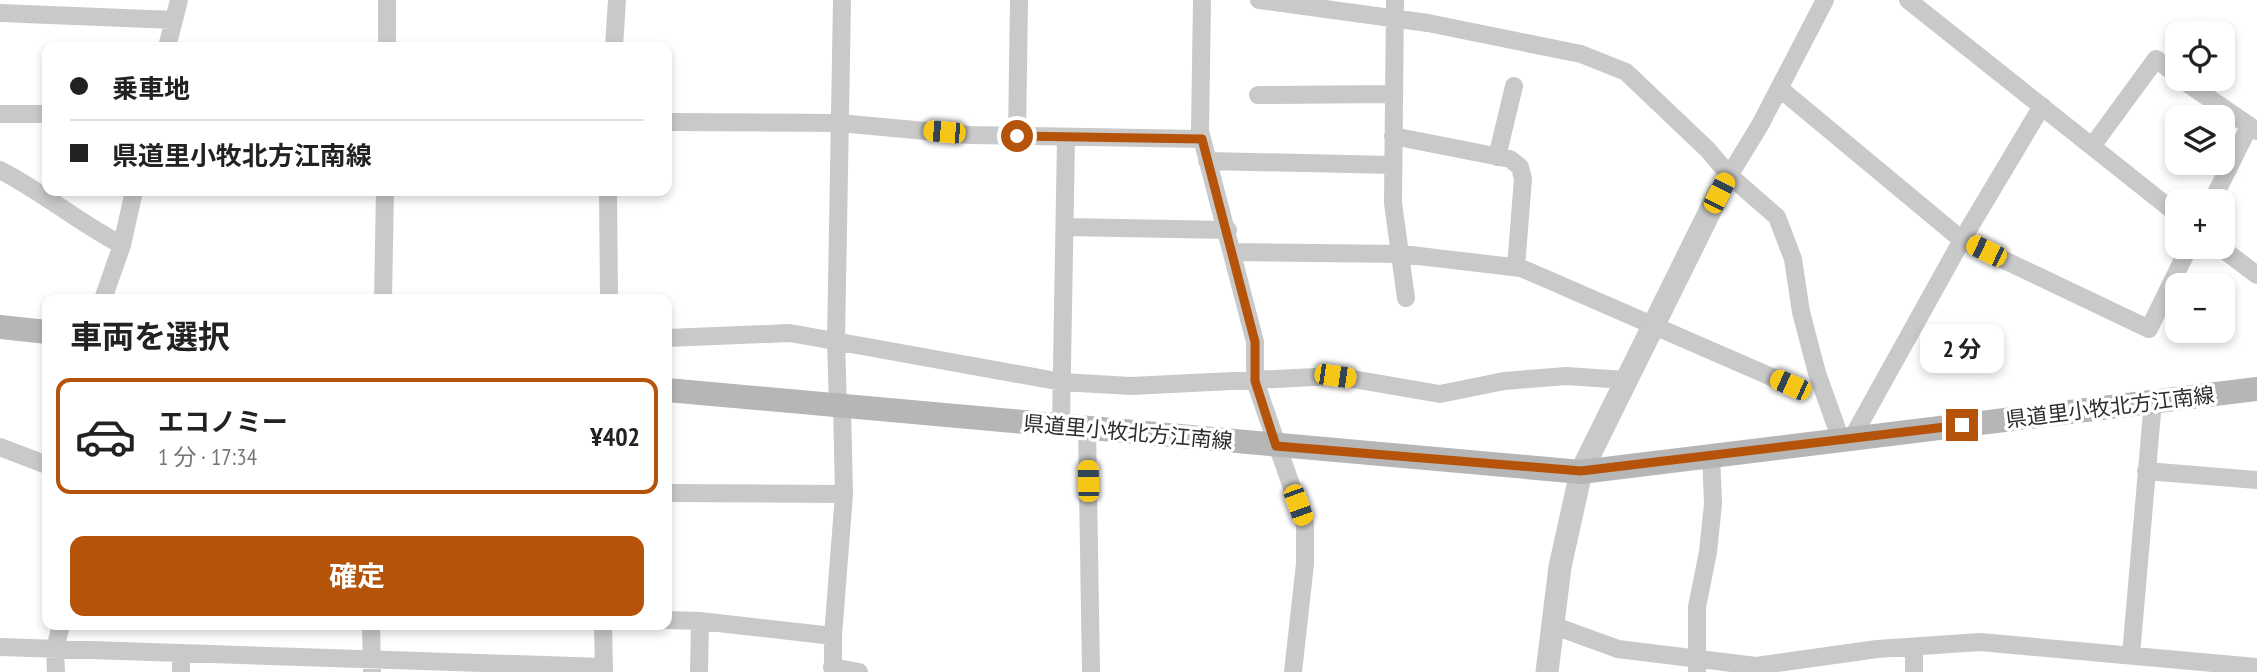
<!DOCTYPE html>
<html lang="ja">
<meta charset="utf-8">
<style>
:root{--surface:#fff;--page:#f2f2f2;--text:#222;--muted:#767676;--line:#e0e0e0;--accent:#b45309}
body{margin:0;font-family:"PT Sans Narrow","Noto Sans JP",sans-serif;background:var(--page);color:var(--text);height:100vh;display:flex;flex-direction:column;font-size:26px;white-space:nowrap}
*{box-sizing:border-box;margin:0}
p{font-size:23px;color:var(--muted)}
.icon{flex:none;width:38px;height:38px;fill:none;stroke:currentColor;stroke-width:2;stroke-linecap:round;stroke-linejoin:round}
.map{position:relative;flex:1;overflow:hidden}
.drawer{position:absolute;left:42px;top:294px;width:630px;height:336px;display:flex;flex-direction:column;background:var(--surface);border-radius:14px;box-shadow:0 4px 10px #0003}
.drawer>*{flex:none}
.guide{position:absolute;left:42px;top:42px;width:630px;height:154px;border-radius:14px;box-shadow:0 4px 10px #0003;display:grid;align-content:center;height:154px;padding:0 28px;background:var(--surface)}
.controls{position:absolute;left:2165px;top:21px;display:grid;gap:14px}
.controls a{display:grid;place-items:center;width:70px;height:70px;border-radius:14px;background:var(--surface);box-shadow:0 4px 10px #0003;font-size:35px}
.end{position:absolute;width:32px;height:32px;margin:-16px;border:9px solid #b45309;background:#fff;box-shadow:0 0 0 4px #fff}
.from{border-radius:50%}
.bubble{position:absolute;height:49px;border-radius:14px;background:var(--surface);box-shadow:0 4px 10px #0003;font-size:23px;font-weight:700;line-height:49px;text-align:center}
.car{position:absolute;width:21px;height:42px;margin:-21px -10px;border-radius:9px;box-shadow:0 0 5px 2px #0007;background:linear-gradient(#f5c518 24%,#345 0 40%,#f5c518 0 76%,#345 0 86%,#f5c518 0)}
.guide b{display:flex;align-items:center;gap:24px;height:66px;font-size:26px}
.guide b+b{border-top:2px solid var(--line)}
.guide i{width:18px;height:18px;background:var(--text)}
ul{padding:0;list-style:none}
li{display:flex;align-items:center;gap:21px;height:116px;margin:0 14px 10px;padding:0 14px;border:4px solid transparent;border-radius:14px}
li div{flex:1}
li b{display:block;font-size:26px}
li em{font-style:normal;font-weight:700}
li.selected{border-color:var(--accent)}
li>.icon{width:63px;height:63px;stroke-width:1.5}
h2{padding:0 28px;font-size:32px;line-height:84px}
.action{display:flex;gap:14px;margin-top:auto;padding:14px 28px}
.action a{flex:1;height:80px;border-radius:14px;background:var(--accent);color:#fff;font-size:28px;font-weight:700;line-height:80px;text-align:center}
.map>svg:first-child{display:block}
</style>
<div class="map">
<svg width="2257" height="672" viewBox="0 0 2257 672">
<rect width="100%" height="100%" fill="#fff"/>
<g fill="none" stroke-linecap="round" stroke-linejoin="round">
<!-- minor -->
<path stroke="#c9c9c9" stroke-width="18" d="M1202,0l-2,131 55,211v39l50,144v39l-12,108
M1259,0l169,23 153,31 45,18 82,78 21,25 48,42 16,42 8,53 16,61 24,67
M1395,0l-2,203 13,95
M1908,0l269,214
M0,13l174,7
M167,47l12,-47
M387,47v-47
M614,47l3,-47
M2181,79l76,52
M1779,88l183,152 187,89 40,-82
M1258,95l135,-1
M0,114h47
M667,122l172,1 131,12 231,4
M1017,136l2,-136
M1393,136l117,23 10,8 3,12 -7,88
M2093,145l63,-86 21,16
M1497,157l17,-71
M1207,161l186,4
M0,170c43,22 79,53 122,75
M1724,184l36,-59 65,-125
M608,191l1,108
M2212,201l37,-74
M1065,227l163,3
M2220,247l37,28
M1233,252l169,2 119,14 269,117
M103,299l19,-54 12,-54
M383,299l2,-108
M667,338l123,-5 272,49 69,4 204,-10 105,18 64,-13 62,-5 60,4
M838,406l-2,-65 6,-341
M1061,425l5,-288
M1087,427l4,245
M1852,438l110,-198 80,-134
M0,447l47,18
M2146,471l111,9
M667,493l177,1
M667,620l33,1 133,15
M371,625l1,47
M603,625l1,47
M1552,625l66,24 138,17 121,-17 103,-7 277,25
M0,647l604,20
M181,654v18
M2131,655l22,-254
M832,667l27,5
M56,672l-1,-23 6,-24
M699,672l1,-51
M833,672v-36l11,-142 -2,-87
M1697,672v-65l11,-55 5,-48 -2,-50
M1914,672v-23"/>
<!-- tertiary -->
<path stroke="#c9c9c9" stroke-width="23" d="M1547,672l13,-105 21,-95 138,-279"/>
<!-- secondary -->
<path stroke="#b6b6b6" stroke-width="24" d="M0,327l47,5
M667,390l914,82 676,-83"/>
</g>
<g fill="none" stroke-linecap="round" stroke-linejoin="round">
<!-- route -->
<path stroke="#b45309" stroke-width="9" d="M1017,136l185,3 53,203v39l21,65 305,25 381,-46"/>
</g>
<g text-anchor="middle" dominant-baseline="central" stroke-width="7" stroke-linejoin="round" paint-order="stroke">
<!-- street labels -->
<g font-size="21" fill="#2c2c2c" stroke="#fff">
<text transform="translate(2110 407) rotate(-7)">県道里小牧北方江南線</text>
<text transform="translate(1128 432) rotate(5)">県道里小牧北方江南線</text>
</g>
</g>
</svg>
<div class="controls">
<a><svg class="icon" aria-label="locate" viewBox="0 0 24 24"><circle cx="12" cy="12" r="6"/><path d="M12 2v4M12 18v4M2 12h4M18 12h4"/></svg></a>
<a><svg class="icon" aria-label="layers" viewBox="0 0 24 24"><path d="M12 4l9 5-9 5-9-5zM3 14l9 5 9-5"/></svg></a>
<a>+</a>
<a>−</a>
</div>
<i class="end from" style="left:1017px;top:136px"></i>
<i class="end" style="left:1962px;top:425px"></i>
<div class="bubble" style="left:1920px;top:324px;width:84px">2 分</div>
<i class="car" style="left:944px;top:132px;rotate:275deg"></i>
<i class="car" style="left:1719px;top:193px;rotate:27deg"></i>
<i class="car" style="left:1986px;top:251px;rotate:296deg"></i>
<i class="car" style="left:1335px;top:376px;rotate:98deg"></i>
<i class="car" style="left:1790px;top:385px;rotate:294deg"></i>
<i class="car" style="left:1088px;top:481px;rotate:359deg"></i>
<i class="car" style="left:1298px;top:505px;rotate:160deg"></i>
<div class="guide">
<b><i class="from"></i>乗車地</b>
<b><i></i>県道里小牧北方江南線</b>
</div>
<section class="drawer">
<h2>車両を選択</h2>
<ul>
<li class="selected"><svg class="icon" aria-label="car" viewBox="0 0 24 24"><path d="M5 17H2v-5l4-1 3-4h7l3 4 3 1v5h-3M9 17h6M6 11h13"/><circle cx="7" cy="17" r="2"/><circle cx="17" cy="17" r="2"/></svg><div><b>エコノミー</b><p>1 分 · 17:34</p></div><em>¥402</em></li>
</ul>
<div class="action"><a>確定</a></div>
</section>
</div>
